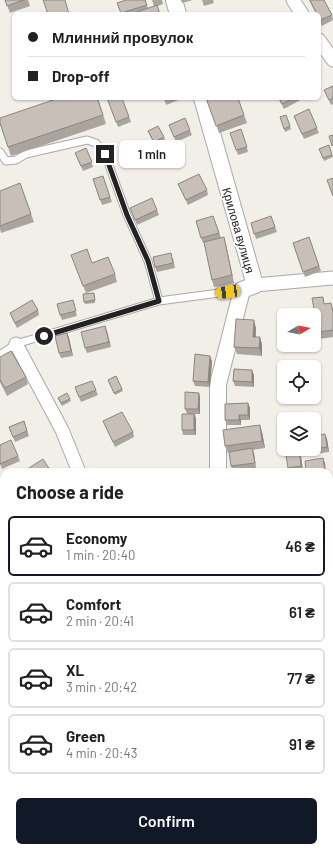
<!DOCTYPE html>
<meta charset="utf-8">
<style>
:root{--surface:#fff;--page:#f2f2f2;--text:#202124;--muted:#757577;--line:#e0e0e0;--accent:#111827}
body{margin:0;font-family:Barlow,sans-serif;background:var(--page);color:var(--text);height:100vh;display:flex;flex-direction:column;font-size:15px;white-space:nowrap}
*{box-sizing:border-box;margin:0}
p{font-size:13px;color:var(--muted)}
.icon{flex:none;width:22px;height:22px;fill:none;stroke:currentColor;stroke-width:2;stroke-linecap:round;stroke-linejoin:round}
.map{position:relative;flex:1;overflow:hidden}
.side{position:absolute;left:0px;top:468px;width:333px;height:384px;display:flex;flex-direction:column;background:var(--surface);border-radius:12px 12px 0 0;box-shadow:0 1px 3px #0004}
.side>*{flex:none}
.hud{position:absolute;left:12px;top:12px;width:309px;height:88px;border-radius:6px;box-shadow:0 1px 3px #0004;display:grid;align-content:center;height:88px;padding:0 16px;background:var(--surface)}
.needle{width:26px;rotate:80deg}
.fabs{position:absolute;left:277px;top:308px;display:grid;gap:8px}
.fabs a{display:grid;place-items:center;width:44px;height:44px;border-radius:6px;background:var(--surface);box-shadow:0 1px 3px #0004;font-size:20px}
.end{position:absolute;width:18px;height:18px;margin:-9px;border:5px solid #222;background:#fff;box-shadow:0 0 0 2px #fff}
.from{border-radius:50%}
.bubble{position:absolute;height:28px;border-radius:6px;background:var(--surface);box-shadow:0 1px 3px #0004;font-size:13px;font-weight:600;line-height:28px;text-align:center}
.car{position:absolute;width:12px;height:24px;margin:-12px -6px;border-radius:5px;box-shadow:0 0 3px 1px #0007;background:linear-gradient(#f5c518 24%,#345 0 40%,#f5c518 0 76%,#345 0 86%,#f5c518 0)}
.hud b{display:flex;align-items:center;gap:14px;height:38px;font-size:15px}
.hud b+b{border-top:1px solid var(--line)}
.hud i{width:10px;height:10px;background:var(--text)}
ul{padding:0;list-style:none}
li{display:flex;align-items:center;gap:12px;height:60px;margin:0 8px 6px;padding:0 8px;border:2px solid var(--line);border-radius:6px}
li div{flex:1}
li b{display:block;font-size:15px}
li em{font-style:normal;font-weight:600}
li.current{border-color:var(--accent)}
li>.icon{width:36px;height:36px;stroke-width:1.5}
h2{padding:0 16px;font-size:18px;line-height:48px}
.button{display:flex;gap:8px;margin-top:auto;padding:8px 16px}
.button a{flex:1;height:46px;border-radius:6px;background:var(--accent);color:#fff;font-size:16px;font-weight:600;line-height:46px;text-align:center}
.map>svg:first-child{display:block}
</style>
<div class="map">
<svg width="333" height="852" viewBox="0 0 333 852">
<rect width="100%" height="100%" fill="#f2efe9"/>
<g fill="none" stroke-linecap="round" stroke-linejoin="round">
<defs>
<path id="service" d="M0,152l6,9 10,-1 10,-6 61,-14 9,3 9,11 22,61 21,46 11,40
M0,355l16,-11 143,-43 83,-11
M329,617l4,25
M329,811h4"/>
<path id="minor" d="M293,0l9,14
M319,40l14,20
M255,285l78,-7
M16,344l46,86 17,42
M0,515l4,8
M0,637l4,3"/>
<path id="tertiary" d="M174,0l4,14
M202,98l53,187 -13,5 -24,94v88"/>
<path id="primary" d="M0,833h4
M329,833l4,-1
M227,848l40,2 66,-1
M0,851l11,1"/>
</defs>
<!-- service casing -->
<use href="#service" stroke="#a9a9a9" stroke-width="9"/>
<!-- minor casing -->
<use href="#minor" stroke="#a9a9a9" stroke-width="15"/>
<!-- tertiary casing -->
<use href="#tertiary" stroke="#a9a9a9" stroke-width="18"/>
<!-- primary casing -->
<use href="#primary" stroke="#a06b00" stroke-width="23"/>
<!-- path -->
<path stroke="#fa8072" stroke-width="2" stroke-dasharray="2 2" stroke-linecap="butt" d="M0,545l4,9
M0,815l4,-1
M102,848v4
M205,848v4"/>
<!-- service -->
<use href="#service" stroke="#fff" stroke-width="7"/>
<!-- minor -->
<use href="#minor" stroke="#fff" stroke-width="13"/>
<!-- tertiary -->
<use href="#tertiary" stroke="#fff" stroke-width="16"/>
<!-- primary -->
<use href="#primary" stroke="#fcd6a4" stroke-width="21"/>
</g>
<!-- wall -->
<path fill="#aba49e" d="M5,0h23l2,6 -20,7z
M145,0l3,8 6,-2 -2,-6h10l1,4 -28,10h-14l-4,-11z
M181,0h12l-11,3z
M202,0h11l1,3 -10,3z
M309,0h15l8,15 1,5 -11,6 -3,-6v-6h-3z
M333,86v18l-2,1 -7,-15z
M98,98l8,26 -95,32 -11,-33z
M107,98h15l9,24 -13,5z
M164,98h17v1l-15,6z
M206,98h32l9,25 -28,10z
M278,98h26l-20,11z
M309,109l10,24 -15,6 -10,-23z
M286,115l5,14 -6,3 -1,-3z
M185,118l7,17 -16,7 -7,-17z
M148,131l16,6 2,5 -10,5 -6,-11z
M243,134l5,18 -10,3 -2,-5z
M329,145l4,12 -9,4 -5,-12z
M86,148l7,19 -10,4 -6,-13z
M103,176l9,26 -10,3 -9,-26z
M20,183l14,39 -33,11 -1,-4v-38z
M178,184l29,6 1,5 -20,10z
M130,208l27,2 2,5 -22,10z
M271,216l6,16 -21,7 -5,-16z
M215,221l6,17 5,7 8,38 -20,4 -2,-7 -8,-37h-1l-2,-5z
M309,237l12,34 -16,6 -12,-34z
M71,255l21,8 23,11 2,8 -31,11z
M173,258l2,10 -18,4 -2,-5z
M95,295v8l-10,1 -1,-2z
M74,305l3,11 -15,4 -2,-5z
M333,307v30l-13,2 -2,-7z
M38,310l1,5 -22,13 -5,-10 -2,-5z
M105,326l6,21 -24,6 -2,-5z
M256,328v9h4l2,8v11l-25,-2 -3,-7z
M67,333l2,5 4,18 -12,2 -2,-5z
M0,357l26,20 2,7 -21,12 -7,-14z
M212,361l-2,26 -15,-1 -2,-5z
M254,375v12l-19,-1 -2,-5z
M116,376l7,15 -8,4 -7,-15z
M92,381l6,14 -17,7 -6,-15z
M199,393l1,5v16h-5l1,5v16h-13l-1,-5 5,-16 -2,-5z
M58,398l12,1 1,2 -9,5z
M248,403l2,5v12h-9v5h-14l-2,-5z
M24,421l5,15 -14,6 -6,-15z
M103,421l30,11 1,5 -19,10z
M262,432l3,16 -12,2 1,3 2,15 -23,3 -2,-5 -1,-13h-2l-3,-7z
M325,434l2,5 2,13 -26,4 -2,-5z
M0,445l18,11 2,5 -18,8 -2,-5z
M300,449l3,22 -8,1h-6l-1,-4z
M0,554l4,8v9l-4,2z
M0,661l4,2v22l-4,-5z"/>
<!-- shaded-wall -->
<path fill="#8b8681" d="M224,237l2,8 8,38 -2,-8z
M254,320l2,8 -1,16 -2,-7z
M105,326l2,5 4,16 -2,-5z
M67,333l2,5 4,18 -2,-5z
M260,337l2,8v11l-3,-8z
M210,356l2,5 -2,26 -2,-5z
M252,370l2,5v12l-2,-5z
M199,393l1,5v16l-2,-5z
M248,403l2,5v12l-2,-5z
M194,414l2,5v16l-2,-5z
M239,415l2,5v5l-2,-5z
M260,425l2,7 3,16 -3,-7z
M325,434l2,5 2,13 -2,-5z
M252,448l2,5 2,15z
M299,449h1l3,22 -2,-5z
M323,458l2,5 1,9h-1z"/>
<!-- building -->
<path fill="#c7bfb8" stroke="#8b8681" d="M5,0h19l-17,6z
M43,0h22l4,14h-21z
M126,0h19l2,5 -26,8 -4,-10z
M310,0h14l8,15 -12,5 -1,-2v-4h-2z
M157,5l3,9h-22l-1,-2z
M333,86v12l-4,2 -5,-10z
M59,98h38l6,17 -95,32 -8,-24v-5z
M107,98h15l7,19 -13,5z
M206,98h32l6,17 -28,11z
M279,98h14l-11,6z
M309,109l8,19 -15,6 -8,-18z
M286,115l4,11 -6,3 -4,-12z
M185,118l5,12 -16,7 -5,-12z
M158,126l6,11 -10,5 -6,-11z
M241,129l6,18 -11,3 -6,-17z
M333,135v10l-1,1 -3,-10z
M329,145l3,10 -9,3 -4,-9z
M86,148l6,14 -11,4 -6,-13z
M199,174l8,16 -21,10 -8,-16z
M103,176l7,21 -10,3 -7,-21z
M333,178v18l-6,-16z
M20,183l11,31 -31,12v-35z
M152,198l5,12 -22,10 -5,-12z
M213,216l6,17 -18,5 -5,-17z
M271,216l4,11 -21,7 -3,-11z
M224,237l8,38 -20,5 -8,-38z
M309,237l10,29 -16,6 -10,-29z
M87,249l5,14 16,-6 7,17 -32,12 -12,-31z
M171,253l2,10 -18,4 -2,-10z
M94,293l1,7 -11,2 -1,-8z
M323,297l1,7 7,-1 2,9v18l-15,2 -6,-34z
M32,300l6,10 -23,13 -5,-10z
M73,300l3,11 -16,4 -3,-11z
M236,319l18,1 -1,17h7l-1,11 -25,-1z
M105,326l4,16 -24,6 -4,-16z
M67,333l4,18 -12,2 -4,-17z
M11,351l15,26 -21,11 -5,-8v-23z
M195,354l15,2 -2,26 -15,-1z
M234,369l18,1v12l-19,-1z
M116,376l6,13 -8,4 -6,-13z
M92,381l4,9 -17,7 -4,-10z
M185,392l14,1 -1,16h-13z
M67,393l3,6 -9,4 -3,-5z
M248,403v12h-9v5h-14v-16z
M122,412l11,20 -20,10 -10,-21z
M182,414h12v16h-12z
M24,421l3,10 -14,6 -4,-10z
M260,425l2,16 -37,5 -2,-16z
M325,434l2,13 -13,2v-13z
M11,440l7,16 -18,8v-19z
M252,448l3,15 -24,3 -2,-14z
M285,449h14l2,17 -13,2z
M301,449h11l-11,2z
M323,458l2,14h-19l-1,-11z
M43,459l7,11 -2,2h-16l-3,-4z
M256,469l1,3h-13v-1z
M190,470v2h-15z
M0,554l4,8v3l-4,2z
M4,577v15l-4,-8v-5z
M1,660l3,3v16l-1,1 -3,-3v-16z"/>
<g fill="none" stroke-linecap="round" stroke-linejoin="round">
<!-- route -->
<path stroke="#222" stroke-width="5" d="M44,336l115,-35 -11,-40 -21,-46 -22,-61"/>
</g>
<g text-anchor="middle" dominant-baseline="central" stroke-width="3" stroke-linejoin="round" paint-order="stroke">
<!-- street labels -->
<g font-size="12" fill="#222" stroke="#fff">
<text transform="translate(239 230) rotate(74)">Крилова вулиця</text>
</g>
</g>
</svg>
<div class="fabs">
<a><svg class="needle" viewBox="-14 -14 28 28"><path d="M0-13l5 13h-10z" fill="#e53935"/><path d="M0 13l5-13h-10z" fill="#757577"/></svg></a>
<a><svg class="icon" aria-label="locate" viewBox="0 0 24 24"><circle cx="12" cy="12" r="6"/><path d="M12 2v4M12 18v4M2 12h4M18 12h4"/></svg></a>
<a><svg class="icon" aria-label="layers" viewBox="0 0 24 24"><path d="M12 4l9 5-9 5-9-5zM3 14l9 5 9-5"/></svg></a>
</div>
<i class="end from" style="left:44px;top:336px"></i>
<i class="end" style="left:105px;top:154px"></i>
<div class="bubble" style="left:119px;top:140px;width:66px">1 min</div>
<i class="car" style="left:228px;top:292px;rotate:262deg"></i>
<div class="hud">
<b><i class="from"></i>Млинний провулок</b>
<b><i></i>Drop-off</b>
</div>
<section class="side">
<h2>Choose a ride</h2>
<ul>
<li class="current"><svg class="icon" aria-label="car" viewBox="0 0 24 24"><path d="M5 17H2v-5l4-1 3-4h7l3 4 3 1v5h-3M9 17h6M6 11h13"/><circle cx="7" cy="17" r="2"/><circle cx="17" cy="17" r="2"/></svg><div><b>Economy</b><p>1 min · 20:40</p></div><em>46 ₴</em></li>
<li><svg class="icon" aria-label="car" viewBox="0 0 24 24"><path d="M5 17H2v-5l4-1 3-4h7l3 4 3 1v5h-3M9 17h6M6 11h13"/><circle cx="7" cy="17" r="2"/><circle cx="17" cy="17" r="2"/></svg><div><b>Comfort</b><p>2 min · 20:41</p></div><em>61 ₴</em></li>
<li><svg class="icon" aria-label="car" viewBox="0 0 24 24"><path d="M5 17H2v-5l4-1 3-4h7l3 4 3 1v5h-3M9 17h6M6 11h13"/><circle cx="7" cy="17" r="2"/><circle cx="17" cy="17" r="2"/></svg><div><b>XL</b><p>3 min · 20:42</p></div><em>77 ₴</em></li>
<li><svg class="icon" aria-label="car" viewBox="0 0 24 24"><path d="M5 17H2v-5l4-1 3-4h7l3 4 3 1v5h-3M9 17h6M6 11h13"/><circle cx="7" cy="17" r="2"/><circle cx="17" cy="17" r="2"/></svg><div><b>Green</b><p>4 min · 20:43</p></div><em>91 ₴</em></li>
</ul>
<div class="button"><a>Confirm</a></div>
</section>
</div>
